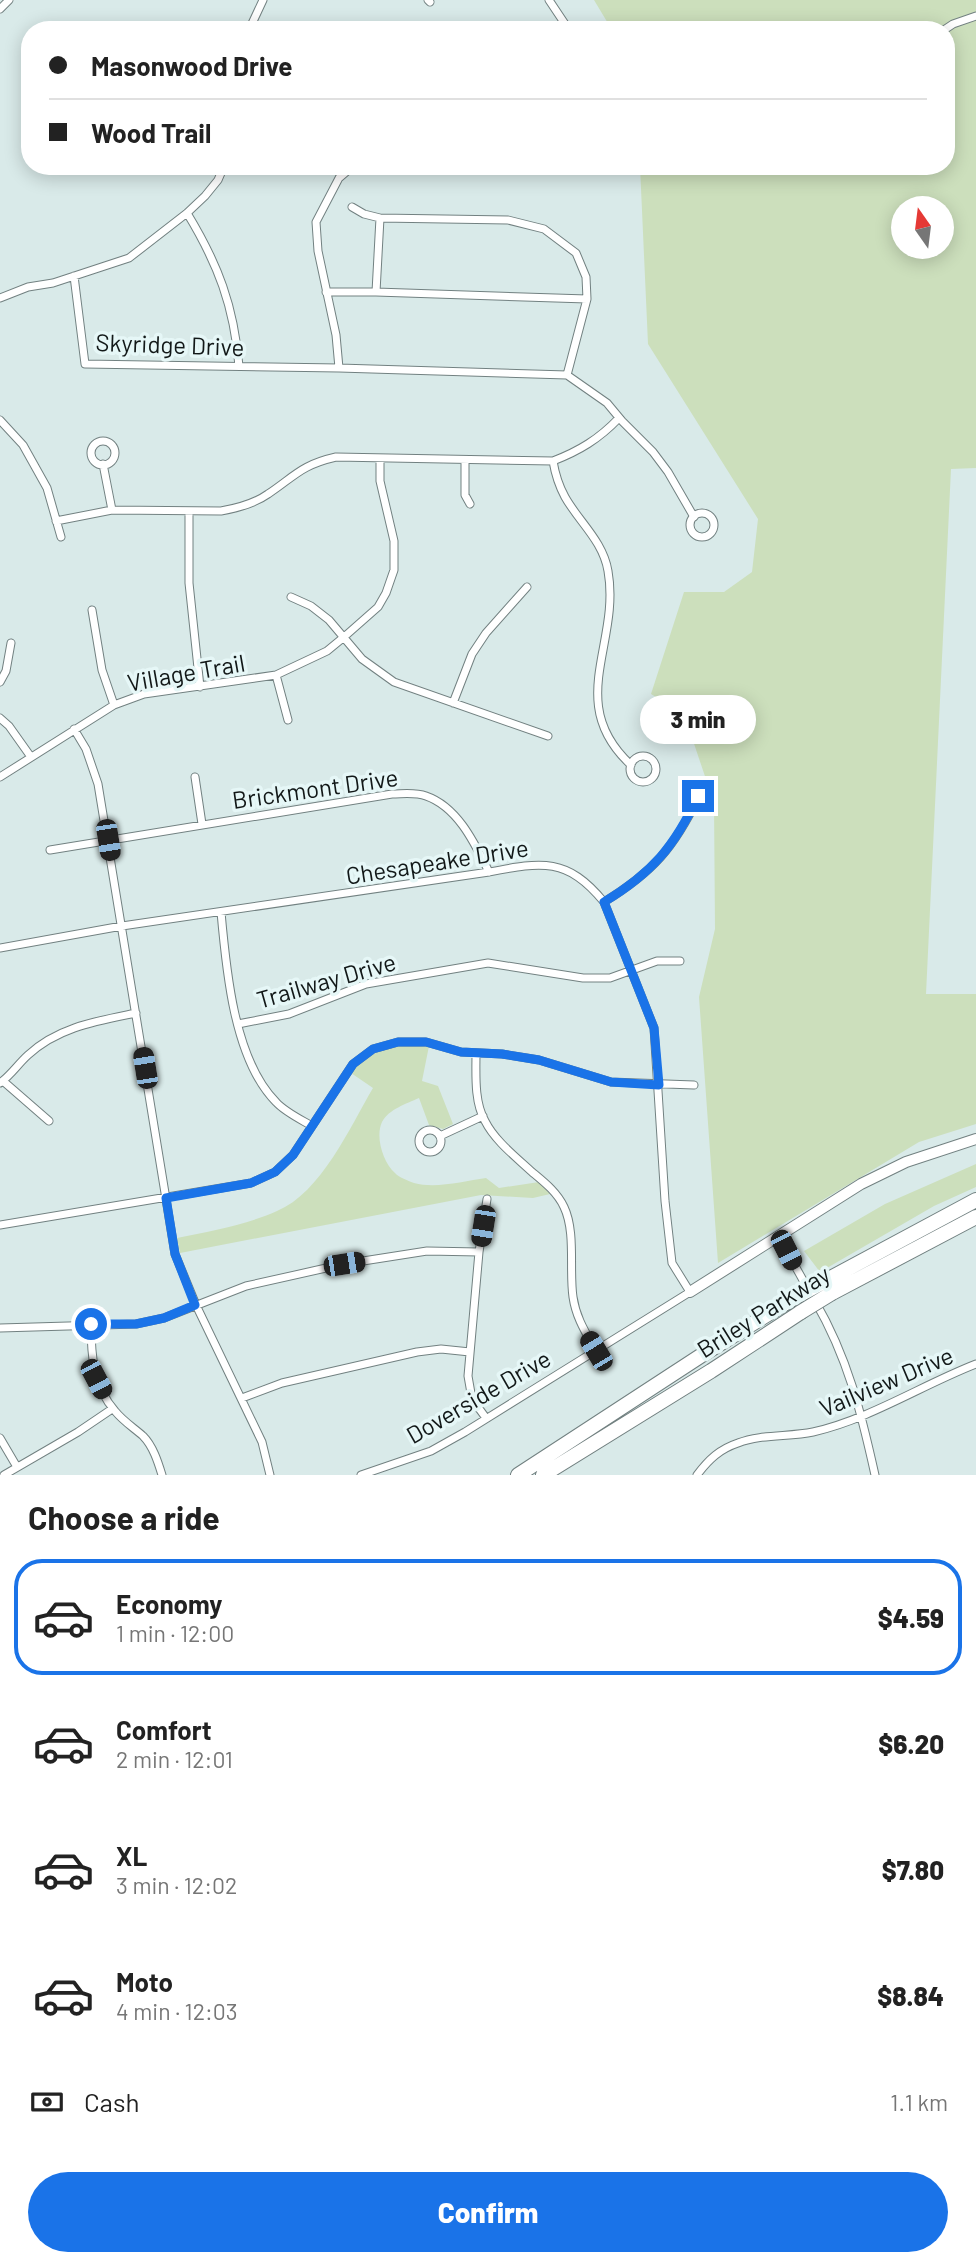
<!DOCTYPE html>
<meta charset="utf-8">
<style>
:root{--surface:#fff;--page:#f2f2f2;--text:#222;--muted:#767676;--line:#e0e0e0;--accent:#1a73e8}
body{margin:0;font-family:Barlow,sans-serif;background:var(--page);color:var(--text);height:100vh;display:flex;flex-direction:column;font-size:26px;white-space:nowrap}
*{box-sizing:border-box;margin:0}
p{font-size:23px;color:var(--muted)}
.icon{flex:none;width:38px;height:38px;fill:none;stroke:currentColor;stroke-width:2;stroke-linecap:round;stroke-linejoin:round}
.map{position:relative;height:1475px;overflow:hidden}
.details{display:flex;flex-direction:column;background:var(--surface);flex:1}
.details>*{flex:none}
.hud{position:absolute;left:21px;top:21px;width:934px;height:154px;border-radius:28px;box-shadow:0 4px 18px #0003;display:grid;align-content:center;height:154px;padding:0 28px;background:var(--surface)}
.needle{width:46px;rotate:346deg}
.tools{position:absolute;left:891px;top:196px;display:grid;gap:14px}
.tools a{display:grid;place-items:center;width:63px;height:63px;border-radius:50%;background:var(--surface);box-shadow:0 4px 18px #0003;font-size:35px}
.end{position:absolute;width:32px;height:32px;margin:-16px;border:9px solid #1a73e8;background:#fff;box-shadow:0 0 0 4px #fff}
.from{border-radius:50%}
.bubble{position:absolute;height:49px;border-radius:24px;background:var(--surface);box-shadow:0 4px 18px #0003;font-size:23px;font-weight:800;line-height:49px;text-align:center}
.car{position:absolute;width:21px;height:42px;margin:-21px -10px;border-radius:9px;box-shadow:0 0 5px 2px #0007;background:linear-gradient(#222 24%,#8ab4d8 0 40%,#222 0 76%,#8ab4d8 0 86%,#222 0)}
.hud b{display:flex;align-items:center;gap:24px;height:66px;font-size:26px}
.hud b+b{border-top:2px solid var(--line)}
.hud i{width:18px;height:18px;background:var(--text)}
ul{padding:0;list-style:none}
li{display:flex;align-items:center;gap:21px;height:116px;margin:0 14px 10px;padding:0 14px;border:4px solid transparent;border-radius:28px}
li div{flex:1}
li b{display:block;font-size:26px}
li em{font-style:normal;font-weight:800}
li.selected{border-color:var(--accent)}
li>.icon{width:63px;height:63px;stroke-width:1.5}
h2{padding:0 28px;font-size:32px;line-height:84px}
.pay{display:flex;align-items:center;gap:18px;height:77px;padding:0 28px;font-size:26px}
.pay p{margin-inline-start:auto}
.cta{display:flex;gap:14px;margin-top:auto;padding:14px 28px}
.cta a{flex:1;height:80px;border-radius:42px;background:var(--accent);color:#fff;font-size:28px;font-weight:800;line-height:80px;text-align:center}
.map>svg:first-child{display:block}
</style>
<div class="map">
<svg width="976" height="1475" viewBox="0 0 976 1475">
<rect width="100%" height="100%" fill="#d9eae9"/>
<!-- green -->
<path fill="#ccdfbc" fill-rule="evenodd" d="M594,0h382v468l-25,1 -25,525h50v130l-57,18 -201,121 -19,-266 16,-68 -1,-126 -30,-89 -33,-20 33,-102h40l28,-20 6,-53 -110,-175 -8,-178h307v-136h-335zM903,208h39v39h-39z
M414,1044l15,2 -7,35 16,5 15,38 -10,5 -14,-4 -10,-27c-13,6 -30,11 -37,24 -7,15 1,40 13,51 3,4 14,8 19,10 22,6 50,-2 72,-5l13,10 40,-6 11,12 -17,4 -52,-3 -301,58 -3,-15c34,-7 69,-13 100,-27 44,-18 73,-84 96,-123l-22,-15c12,-22 39,-28 63,-29z
M976,1164v23l-42,19 -114,66 -16,-21 81,-47z"/>
<g fill="none" stroke-linecap="round" stroke-linejoin="round">
<defs>
<path id="street" d="M428,0l2,2
M549,0l20,30
M0,9l9,-9
M249,30l14,-30
M944,30l9,-6 23,-8
M352,207l12,7 16,4 128,2 36,9 32,24 10,24 1,22 -20,76 -228,-7 -3,-33 -18,-84 -2,-29 23,-44 14,-12
M187,213c31,51 47,93 52,153
M74,276l11,88 254,4
M326,292h50l4,-74
M376,292l211,7
M0,298l28,-11 25,-4 76,-25 58,-45 18,-17 13,-16 6,-14
M567,375l40,28 15,18 31,31 15,20 26,45
M0,420l23,25 24,43 14,49
M91 453a12 12 0 1 1 24 0a12 12 0 1 1-24 0Z
M465,461v34l5,9
M553,461c2,12 6,25 12,36 14,25 38,44 43,74 13,73 -44,132 23,194
M103,464l9,46
M189,511v72l11,104
M690 525a12 12 0 1 1 24 0a12 12 0 1 1-24 0Z
M56,521l56,-11 109,1c17,-3 33,-7 47,-17 27,-18 33,-29 68,-37l217,4c26,-10 46,-22 66,-43
M291,597l20,9 18,14 33,39 32,23 154,54
M92,610l10,60 12,35
M276,675l12,45
M0,682l6,-11 5,-28
M453,703l19,-49 14,-21 41,-46
M0,718l9,8 22,31
M74,729l12,20 12,35 77,470 21,51 66,137 8,33
M630 769a13 13 0 1 1 26 0a13 13 0 1 1-26 0Z
M0,777l114,-72 30,-11 132,-19 51,-24 17,-14 34,-30 8,-14 8,-23v-29l-14,-60v-23
M195,777l7,47
M50,850l342,-56c11,0 23,-2 34,2 32,11 49,48 63,76
M604,902c49,-30 70,-54 95,-106
M221,912c5,57 13,148 55,190 9,10 24,17 36,24
M0,948l122,-22 367,-54c53,-10 78,-15 115,30l50,126 11,173 7,62 18,29 -225,140 -34,19 -70,24
M238,1024l51,-10 77,-30 122,-21 95,15h27l47,-17h23
M476,1053c0,21 -2,49 9,68 10,20 31,36 47,51 12,10 25,20 32,35 12,25 5,63 9,90 3,21 13,36 23,54
M3,1081l46,40
M0,1083c11,-8 18,-19 28,-28 30,-28 69,-34 108,-42
M419 1141a11 11 0 1 1 22 0a11 11 0 1 1-22 0Z
M440,1136l43,-20
M0,1225l251,-42 24,-11 18,-17 60,-91 20,-15 25,-7h28l35,10 41,2 37,6 72,22 83,3
M779,1237l30,54
M815,1301c33,57 46,111 60,174
M91,1324c0,31 2,62 24,87 8,10 19,17 28,25 10,10 15,26 19,39
M0,1328l136,-4 28,-6 82,-32 98,-22 83,-13 52,1
M242,1398l40,-15 135,-31 24,-3 29,3
M486,1418l-14,-19 -4,-23 11,-124 8,-53
M0,1438l17,29
M4,1475l74,-43 34,-23
M697,1475c12,-16 23,-26 41,-32 23,-9 51,-6 75,-11 57,-13 109,-47 163,-68"/>
<path id="secondary" d="M690,1292l171,-108 45,-22 70,-23"/>
<path id="highway" d="M825,1281l151,-81
M832,1293l144,-76
M518,1475l184,-120 90,-56
M543,1475l168,-104 90,-59"/>
</defs>
<!-- street casing -->
<use href="#street" stroke="#728181" stroke-width="9"/>
<!-- secondary casing -->
<use href="#secondary" stroke="#728181" stroke-width="12"/>
<!-- highway casing -->
<use href="#highway" stroke="#728181" stroke-width="16"/>
<!-- street -->
<use href="#street" stroke="#fff" stroke-width="7"/>
<!-- secondary -->
<use href="#secondary" stroke="#fff" stroke-width="10"/>
<!-- highway -->
<use href="#highway" stroke="#fff" stroke-width="14"/>
<defs>
<path id="highway-bridge" d="M792,1299l33,-18
M801,1312l31,-19"/>
</defs>
<!-- highway-bridge casing -->
<use href="#highway-bridge" stroke="#728181" stroke-width="16" stroke-linecap="butt"/>
<!-- highway-bridge -->
<use href="#highway-bridge" stroke="#fff" stroke-width="14"/>
</g>
<g fill="none" stroke-linecap="round" stroke-linejoin="round">
<!-- route -->
<path stroke="#1a73e8" stroke-width="9" d="M91,1324h45l28,-6 31,-13 -20,-51 -9,-56 85,-15 24,-11 18,-17 60,-91 20,-15 25,-7h28l35,10 41,2 37,6 72,22 48,3 -5,-57 -50,-126c48,-29 71,-56 94,-106"/>
</g>
<g text-anchor="middle" dominant-baseline="central" stroke-width="7" stroke-linejoin="round" paint-order="stroke">
<!-- street labels -->
<g font-size="24" fill="#121818" stroke="#e6f7f7">
<text transform="translate(170 344) rotate(2)">Skyridge Drive</text>
<text transform="translate(186 672) rotate(-10)">Village Trail</text>
<text transform="translate(315 788) rotate(-8)">Brickmont Drive</text>
<text transform="translate(437 861) rotate(-9)">Chesapeake Drive</text>
<text transform="translate(326 980) rotate(-16)">Trailway Drive</text>
<text transform="translate(763 1311) rotate(-32)">Briley Parkway</text>
<text transform="translate(886 1381) rotate(-23)">Vailview Drive</text>
<text transform="translate(478 1396) rotate(-30)">Doverside Drive</text>
</g>
</g>
</svg>
<div class="tools">
<a><svg class="needle" viewBox="-14 -14 28 28"><path d="M0-13l5 13h-10z" fill="#e53935"/><path d="M0 13l5-13h-10z" fill="#767676"/></svg></a>
</div>
<i class="end from" style="left:91px;top:1324px"></i>
<i class="end" style="left:698px;top:796px"></i>
<div class="bubble" style="left:640px;top:695px;width:116px">3 min</div>
<i class="car" style="left:108px;top:840px;rotate:171deg"></i>
<i class="car" style="left:145px;top:1068px;rotate:351deg"></i>
<i class="car" style="left:483px;top:1226px;rotate:189deg"></i>
<i class="car" style="left:786px;top:1250px;rotate:153deg"></i>
<i class="car" style="left:344px;top:1264px;rotate:81deg"></i>
<i class="car" style="left:596px;top:1351px;rotate:329deg"></i>
<i class="car" style="left:96px;top:1379px;rotate:152deg"></i>
<div class="hud">
<b><i class="from"></i>Masonwood Drive</b>
<b><i></i>Wood Trail</b>
</div>
</div>
<section class="details">
<h2>Choose a ride</h2>
<ul>
<li class="selected"><svg class="icon" aria-label="car" viewBox="0 0 24 24"><path d="M5 17H2v-5l4-1 3-4h7l3 4 3 1v5h-3M9 17h6M6 11h13"/><circle cx="7" cy="17" r="2"/><circle cx="17" cy="17" r="2"/></svg><div><b>Economy</b><p>1 min · 12:00</p></div><em>$4.59</em></li>
<li><svg class="icon" aria-label="car" viewBox="0 0 24 24"><path d="M5 17H2v-5l4-1 3-4h7l3 4 3 1v5h-3M9 17h6M6 11h13"/><circle cx="7" cy="17" r="2"/><circle cx="17" cy="17" r="2"/></svg><div><b>Comfort</b><p>2 min · 12:01</p></div><em>$6.20</em></li>
<li><svg class="icon" aria-label="car" viewBox="0 0 24 24"><path d="M5 17H2v-5l4-1 3-4h7l3 4 3 1v5h-3M9 17h6M6 11h13"/><circle cx="7" cy="17" r="2"/><circle cx="17" cy="17" r="2"/></svg><div><b>XL</b><p>3 min · 12:02</p></div><em>$7.80</em></li>
<li><svg class="icon" aria-label="car" viewBox="0 0 24 24"><path d="M5 17H2v-5l4-1 3-4h7l3 4 3 1v5h-3M9 17h6M6 11h13"/><circle cx="7" cy="17" r="2"/><circle cx="17" cy="17" r="2"/></svg><div><b>Moto</b><p>4 min · 12:03</p></div><em>$8.84</em></li>
</ul>
<div class="pay"><svg class="icon" aria-label="cash" viewBox="0 0 24 24"><path d="M3 7h18v10H3z"/><circle cx="12" cy="12" r="2"/></svg>Cash<p>1.1 km</p></div>
<div class="cta"><a>Confirm</a></div>
</section>
